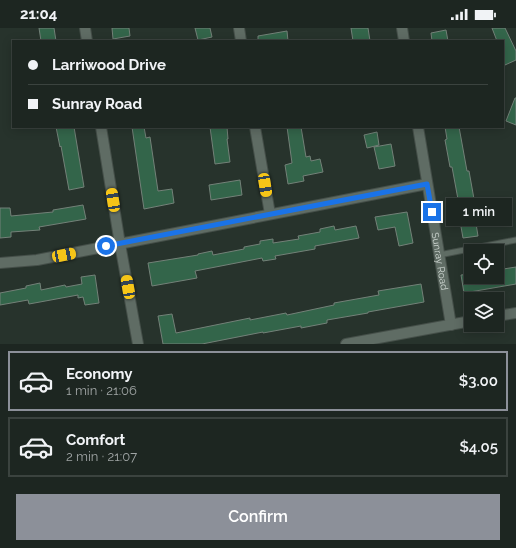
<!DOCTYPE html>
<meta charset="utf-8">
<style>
:root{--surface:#1d2621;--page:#252e2a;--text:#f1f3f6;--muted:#a0a5a5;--line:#3b433f;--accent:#8c9099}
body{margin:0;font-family:Raleway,sans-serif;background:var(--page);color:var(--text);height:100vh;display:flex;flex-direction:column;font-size:15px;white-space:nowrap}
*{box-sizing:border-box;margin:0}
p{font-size:13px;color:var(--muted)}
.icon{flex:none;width:22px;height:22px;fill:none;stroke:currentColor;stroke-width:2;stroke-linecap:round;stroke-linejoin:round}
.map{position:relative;height:316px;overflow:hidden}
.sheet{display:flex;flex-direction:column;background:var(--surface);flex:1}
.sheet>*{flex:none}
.guide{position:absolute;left:12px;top:12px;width:492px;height:88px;border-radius:0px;box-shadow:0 2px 10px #0003,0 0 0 1px var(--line);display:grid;align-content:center;height:88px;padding:0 16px;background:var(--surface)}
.fabs{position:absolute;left:464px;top:216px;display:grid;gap:8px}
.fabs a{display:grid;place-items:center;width:40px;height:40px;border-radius:0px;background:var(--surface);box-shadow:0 2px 10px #0003,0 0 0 1px var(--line);font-size:20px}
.end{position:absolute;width:18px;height:18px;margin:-9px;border:5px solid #1a73e8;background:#fff;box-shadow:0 0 0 2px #fff}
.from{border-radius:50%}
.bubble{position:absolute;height:28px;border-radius:0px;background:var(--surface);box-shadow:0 2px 10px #0003,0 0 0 1px var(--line);font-size:13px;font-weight:600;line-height:28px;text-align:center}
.car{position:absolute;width:12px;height:24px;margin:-12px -6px;border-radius:5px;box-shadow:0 0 3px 1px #0007;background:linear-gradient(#f5c518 24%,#345 0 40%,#f5c518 0 76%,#345 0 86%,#f5c518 0)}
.guide b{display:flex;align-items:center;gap:14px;height:38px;font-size:15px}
.guide b+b{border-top:1px solid var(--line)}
.guide i{width:10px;height:10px;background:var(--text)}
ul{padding:7px 0 0;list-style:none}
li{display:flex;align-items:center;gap:12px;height:60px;margin:0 8px 6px;padding:0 8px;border:2px solid var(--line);border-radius:0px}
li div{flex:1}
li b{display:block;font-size:15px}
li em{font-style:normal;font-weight:600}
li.on{border-color:var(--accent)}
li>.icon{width:36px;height:36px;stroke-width:1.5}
.action{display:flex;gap:8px;margin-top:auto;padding:8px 16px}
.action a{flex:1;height:46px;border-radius:0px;background:var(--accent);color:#fff;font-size:16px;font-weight:600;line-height:46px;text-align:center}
.status{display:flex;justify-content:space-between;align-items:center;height:28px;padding:0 20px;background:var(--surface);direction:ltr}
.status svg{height:11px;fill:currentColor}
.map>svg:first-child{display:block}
</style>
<div class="status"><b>21:04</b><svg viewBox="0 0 49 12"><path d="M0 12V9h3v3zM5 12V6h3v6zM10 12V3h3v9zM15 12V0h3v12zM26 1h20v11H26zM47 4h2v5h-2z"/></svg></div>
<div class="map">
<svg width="516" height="316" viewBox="0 0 516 316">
<rect width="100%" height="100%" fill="#27332c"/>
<!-- building -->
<path fill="#33654a" stroke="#738178" d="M39,0h15l2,13h-15z
M112,0h17l1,8 -17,3z
M195,0h15l2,9 -14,3z
M351,0h17l2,13h-17z
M492,0h13l11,23v9l-11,5 -2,-5v-19h-6z
M446,2l2,11h-16l-1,-8z
M287,3l1,10h-30v-5z
M515,70h1v27l-10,-4z
M56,99h18l10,60 -15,3 -8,-44 -1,1z
M132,99h12l2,11 4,-1 8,54 14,-2 2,14 -30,6z
M210,99h17l1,12h-1l3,23 -15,2z
M287,99h14l5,30 4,-1 1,5 9,-2 3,13 -20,4 1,5 -16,3 -3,-19 7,-2z
M445,99h14l8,44h2l5,28h-2l6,37 -15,2 -5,-28h2l-8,-43h-2l-5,-27 2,-1z
M377,104l2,13 -12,3 -3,-13z
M391,116l4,22 -16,3 -5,-22z
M240,152l2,15 -31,5 -2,-15z
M83,177l3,14 -47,8 1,3 -29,2v5l-11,1v-30h10l1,8 42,-4v-2z
M407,184l6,31 -14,3 -4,-19 -17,3 -3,-13z
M334,198l1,4 21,-4 3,12 -44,8v3l-40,7 1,3 -13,2 -1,-3 -67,13 2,7 -45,8 -4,-23 50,-8v-1l14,-3 1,4 31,-6v-2l16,-3v-3l13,-2v4l26,-4 -1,-3 22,-4v-3z
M516,239v17l-52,9 -3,-18 10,-1v3h26v-7z
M95,247l4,28 -14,2 -2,-8 -5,1v-3l-49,9 -1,-4 -28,5v-12l26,-5v-2l14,-3 1,7 24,-5 1,2 16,-3 -1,-7z
M421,256l3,18 -56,10v1l-41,7v3l-26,5v-2l-38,7v-1l-61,12h-39l-5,-28 14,-2 4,19 74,-15v2l36,-7 1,2 47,-10v-2l45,-8 -1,-4z"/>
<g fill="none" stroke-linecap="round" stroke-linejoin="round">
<defs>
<path id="service" d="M439,227l77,-15"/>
<g id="minor">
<path d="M85,0l2,13"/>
<path d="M239,0l2,13"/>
<path d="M402,0l2,13"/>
<path d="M101,99l19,117 18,100"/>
<path d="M255,99l15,87"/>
<path id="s1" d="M418,99l33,198"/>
<path d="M0,235l37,-3 390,-76"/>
<path d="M497,288l19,-3"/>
<path d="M346,316l125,-23"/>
</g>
</defs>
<!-- service casing -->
<use href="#service" stroke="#454f49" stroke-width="7"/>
<!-- minor casing -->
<use href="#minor" stroke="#454f49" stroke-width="12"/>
<!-- service -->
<use href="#service" stroke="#5f6c64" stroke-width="5"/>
<!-- minor -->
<use href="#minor" stroke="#5f6c64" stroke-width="10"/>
</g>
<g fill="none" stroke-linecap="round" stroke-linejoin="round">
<!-- route -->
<path stroke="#1a73e8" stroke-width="5" d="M106,218l321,-62 5,28"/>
</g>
<g text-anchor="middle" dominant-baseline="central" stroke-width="3" stroke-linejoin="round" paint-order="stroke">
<!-- street labels -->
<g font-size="10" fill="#cdd5d0" stroke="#1d2922">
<text stroke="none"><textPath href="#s1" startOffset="136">Sunray Road</textPath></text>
</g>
</g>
</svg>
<div class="fabs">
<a><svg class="icon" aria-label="locate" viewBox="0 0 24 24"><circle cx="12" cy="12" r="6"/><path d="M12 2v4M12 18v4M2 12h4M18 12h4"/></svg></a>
<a><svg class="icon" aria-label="layers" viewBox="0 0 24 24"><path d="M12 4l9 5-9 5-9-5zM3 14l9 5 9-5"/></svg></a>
</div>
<i class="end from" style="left:106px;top:218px"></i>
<i class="end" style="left:432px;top:184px"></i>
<div class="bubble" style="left:446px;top:170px;width:66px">1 min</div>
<i class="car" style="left:265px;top:157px;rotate:171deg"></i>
<i class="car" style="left:113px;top:172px;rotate:351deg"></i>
<i class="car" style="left:64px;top:227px;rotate:79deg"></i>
<i class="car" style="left:128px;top:259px;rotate:350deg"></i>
<div class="guide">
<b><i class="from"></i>Larriwood Drive</b>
<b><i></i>Sunray Road</b>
</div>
</div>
<section class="sheet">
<ul>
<li class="on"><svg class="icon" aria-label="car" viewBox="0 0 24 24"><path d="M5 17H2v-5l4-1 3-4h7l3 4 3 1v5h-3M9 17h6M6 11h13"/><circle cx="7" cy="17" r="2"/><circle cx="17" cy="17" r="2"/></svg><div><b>Economy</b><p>1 min · 21:06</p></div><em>$3.00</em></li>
<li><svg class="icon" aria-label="car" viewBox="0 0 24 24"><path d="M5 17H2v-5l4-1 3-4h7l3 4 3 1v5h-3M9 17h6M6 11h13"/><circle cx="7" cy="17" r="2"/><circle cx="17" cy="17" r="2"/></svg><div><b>Comfort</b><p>2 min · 21:07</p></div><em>$4.05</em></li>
</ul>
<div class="action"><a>Confirm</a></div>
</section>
